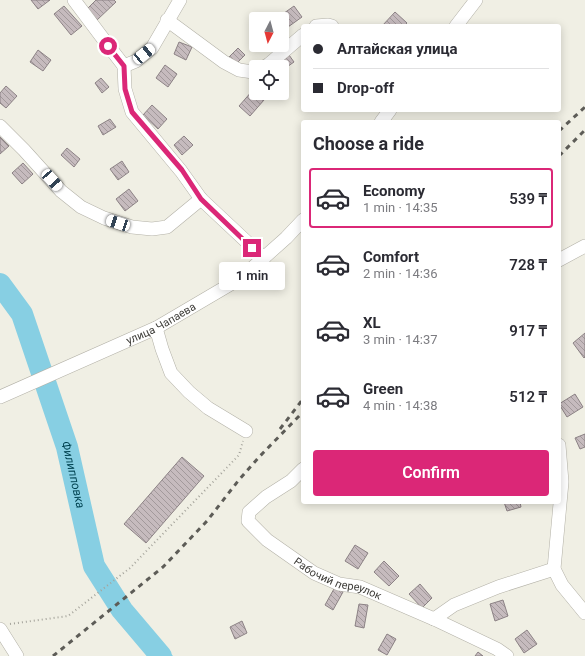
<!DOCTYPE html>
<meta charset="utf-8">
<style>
:root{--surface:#fff;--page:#f7f7f7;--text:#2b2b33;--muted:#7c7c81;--line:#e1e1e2;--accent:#db2777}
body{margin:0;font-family:Roboto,sans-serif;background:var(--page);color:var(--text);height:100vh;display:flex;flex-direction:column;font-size:15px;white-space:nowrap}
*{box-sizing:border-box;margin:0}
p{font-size:13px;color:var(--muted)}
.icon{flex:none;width:22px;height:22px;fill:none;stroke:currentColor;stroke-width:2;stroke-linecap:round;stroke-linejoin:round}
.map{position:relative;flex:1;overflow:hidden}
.side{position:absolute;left:301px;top:120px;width:260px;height:384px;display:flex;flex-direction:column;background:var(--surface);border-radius:4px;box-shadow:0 2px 10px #0003}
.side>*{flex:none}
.top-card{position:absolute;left:301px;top:24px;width:260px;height:88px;border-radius:4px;box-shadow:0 2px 10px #0003;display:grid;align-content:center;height:88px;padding:0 12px;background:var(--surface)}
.needle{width:26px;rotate:186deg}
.tools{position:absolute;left:249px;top:12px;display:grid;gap:8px}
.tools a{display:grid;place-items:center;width:40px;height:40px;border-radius:4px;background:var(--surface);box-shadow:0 2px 10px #0003;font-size:20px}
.end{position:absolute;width:18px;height:18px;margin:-9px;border:5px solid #db2777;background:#fff;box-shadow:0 0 0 2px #fff}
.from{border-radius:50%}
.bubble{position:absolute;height:28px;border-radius:4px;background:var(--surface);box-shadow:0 2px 10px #0003;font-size:13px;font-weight:600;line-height:28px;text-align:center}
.car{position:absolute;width:12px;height:24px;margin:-12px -6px;border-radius:5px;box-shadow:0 0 3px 1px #0007;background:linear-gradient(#fff 24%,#345 0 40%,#fff 0 76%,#345 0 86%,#fff 0)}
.top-card b{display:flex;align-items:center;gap:14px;height:38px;font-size:15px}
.top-card b+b{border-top:1px solid var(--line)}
.top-card i{width:10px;height:10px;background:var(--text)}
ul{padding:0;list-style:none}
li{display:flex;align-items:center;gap:12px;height:60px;margin:0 8px 6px;padding:0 4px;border:2px solid transparent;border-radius:4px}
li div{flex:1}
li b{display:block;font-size:15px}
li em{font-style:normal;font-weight:600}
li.on{border-color:var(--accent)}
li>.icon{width:36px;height:36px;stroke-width:1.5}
h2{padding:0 12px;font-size:18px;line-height:48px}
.primary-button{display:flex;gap:8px;margin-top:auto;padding:8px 12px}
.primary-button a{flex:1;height:46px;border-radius:4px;background:var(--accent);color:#fff;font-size:16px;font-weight:600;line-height:46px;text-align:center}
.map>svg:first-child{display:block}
</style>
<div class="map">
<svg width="585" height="656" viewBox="0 0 585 656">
<defs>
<pattern id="water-rules" width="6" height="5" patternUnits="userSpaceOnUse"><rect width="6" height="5" fill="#87cfe3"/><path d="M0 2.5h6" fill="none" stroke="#70a9b9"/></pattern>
<pattern id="building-back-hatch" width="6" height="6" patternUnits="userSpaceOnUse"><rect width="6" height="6" fill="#c6bbbe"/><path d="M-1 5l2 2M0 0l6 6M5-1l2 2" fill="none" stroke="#a2999b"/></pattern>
</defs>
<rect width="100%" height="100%" fill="#f0efe4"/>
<!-- water -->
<path fill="url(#water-rules)" d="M130,606l43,50h-25l-33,-38z"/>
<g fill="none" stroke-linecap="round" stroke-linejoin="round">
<!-- river -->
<path stroke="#87cfe3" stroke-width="22" id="s1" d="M0,284l22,30 45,133 27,119 28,44 39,46"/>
</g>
<!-- building -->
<path fill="url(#building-back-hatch)" stroke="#8c8285" d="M31,0h19l-12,9z
M96,0h18l2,2 -19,18 -10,-11z
M64,6l18,20 -11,9 -17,-21z
M294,6l8,11 -14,10 -8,-11z
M395,12l12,11 -3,3h-22z
M179,42l13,5 -6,13 -12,-6z
M238,48l7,7 -9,9 -7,-7z
M38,50l13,10 -8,11 -13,-9z
M289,55l5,7 -10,7 -5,-7z
M165,65l12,9 -9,13 -12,-9z
M101,78l8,9 -7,6 -7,-10z
M6,86l11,10 -11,12 -6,-5v-10z
M253,90l11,10 -14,16 -11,-10z
M152,105l15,14 -9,10 -15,-14z
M110,119l6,8 -13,8 -5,-9z
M184,136l9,9 -11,10 -8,-10z
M0,137l9,9 -9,8z
M67,148l13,11 -6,8 -13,-12z
M122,161l7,11 -11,8 -8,-11z
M23,163l10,11 -11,10 -10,-11z
M129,189l9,12 -13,10 -9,-12z
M585,333v24l-1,1 -11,-15z
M575,394l8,13 -16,10 -8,-13z
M585,434v13l-5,2 -5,-11z
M182,457l22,19 -58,67 -22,-19z
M504,502h16l1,5 -14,4z
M355,545l13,8 -10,16 -13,-8z
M384,561l15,15 -10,10 -15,-14z
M420,584l12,14 -10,10 -13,-14z
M335,587l8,5 -10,18 -8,-5z
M503,600l5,16 -13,5 -5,-17z
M359,604l9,1 -4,23 -9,-2z
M242,621l5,12 -12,6 -5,-12z
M527,630l10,14 -13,9 -9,-14z
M387,634l9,5 -9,16 -9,-5z
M478,652l5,4h-8z"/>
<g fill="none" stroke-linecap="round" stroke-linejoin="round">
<defs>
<g id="minor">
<path d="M74,0l27,36 23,30"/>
<path d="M167,20l57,42 15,8 14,2 3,-1"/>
<path d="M316,26l12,-1 4,1"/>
<path d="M456,26l20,-26"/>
<path d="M124,66l1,23 7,23 49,59 20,28 63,59"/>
<path d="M124,66l12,-5 16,-13 28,-48"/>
<path d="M264,67l5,-3 34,-29"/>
<path d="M381,122l9,-12"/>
<path d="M0,126l24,24 37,41 20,16 23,11 28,9 20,2 15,-2 34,-28"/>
<path d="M559,260l26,-14"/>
<path d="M156,328l6,21 9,24 18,19 19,16 38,23"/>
<path id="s2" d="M0,397l156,-69 85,-50 45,-40 17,-18"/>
<path d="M559,445l3,37 -8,87 8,16 23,28"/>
<path id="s3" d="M303,469l-12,12 -25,16 -17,15 -1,9 19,19 47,33 25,11 21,3 74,32 63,30 10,7"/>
<path d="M434,619l20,-14 44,-18 56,-18"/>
<path d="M0,629l17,27"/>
</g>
</defs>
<!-- minor casing -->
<use href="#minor" stroke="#b3b1a7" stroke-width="14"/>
<!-- path -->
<path stroke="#a4a39b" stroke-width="2" stroke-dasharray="1 3" stroke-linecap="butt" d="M10,624l58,-8 62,-48 109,-113 4,-14"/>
<!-- minor -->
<use href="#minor" stroke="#fff" stroke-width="13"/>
<!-- rail -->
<path stroke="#5d5c57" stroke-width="3" stroke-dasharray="5 5" stroke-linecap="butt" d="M559,131l26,-24
M559,156l26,-26
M280,429l23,-30
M53,656l110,-89 44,-46 31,-40 22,-25 43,-44"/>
</g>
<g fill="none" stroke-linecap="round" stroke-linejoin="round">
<!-- route -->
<path stroke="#db2777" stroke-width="5" d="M108,46l16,20 1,23 7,23 50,58 19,29 51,49"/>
</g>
<g text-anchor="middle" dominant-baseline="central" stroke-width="3" stroke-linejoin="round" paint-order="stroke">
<!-- street labels -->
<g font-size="11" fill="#3d3c38" stroke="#f0efe4">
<text stroke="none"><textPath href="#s2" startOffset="177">улица Чапаева</textPath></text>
<text stroke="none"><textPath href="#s3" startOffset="187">Рабочий переулок</textPath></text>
</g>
<!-- water labels -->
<g font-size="12" font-style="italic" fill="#004351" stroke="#f0efe4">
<text stroke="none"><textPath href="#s1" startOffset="206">Филипповка</textPath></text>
</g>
</g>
</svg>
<div class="tools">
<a><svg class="needle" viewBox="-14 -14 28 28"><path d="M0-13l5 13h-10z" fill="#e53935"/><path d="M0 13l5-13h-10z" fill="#7c7c81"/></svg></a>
<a><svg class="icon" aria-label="locate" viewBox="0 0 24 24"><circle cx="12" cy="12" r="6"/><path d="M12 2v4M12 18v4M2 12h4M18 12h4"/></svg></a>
</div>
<i class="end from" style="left:108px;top:46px"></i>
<i class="end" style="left:252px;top:248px"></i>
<div class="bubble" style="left:219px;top:262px;width:66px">1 min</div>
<i class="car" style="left:144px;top:54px;rotate:51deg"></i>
<i class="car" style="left:52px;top:180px;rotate:138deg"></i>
<i class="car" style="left:118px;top:223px;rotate:288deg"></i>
<div class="top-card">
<b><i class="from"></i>Алтайская улица</b>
<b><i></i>Drop-off</b>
</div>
<section class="side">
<h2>Choose a ride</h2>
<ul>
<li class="on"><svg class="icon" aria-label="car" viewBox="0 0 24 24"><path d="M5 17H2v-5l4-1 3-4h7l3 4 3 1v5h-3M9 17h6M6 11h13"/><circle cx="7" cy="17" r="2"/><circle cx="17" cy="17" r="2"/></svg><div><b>Economy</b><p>1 min · 14:35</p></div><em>539 ₸</em></li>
<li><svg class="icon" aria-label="car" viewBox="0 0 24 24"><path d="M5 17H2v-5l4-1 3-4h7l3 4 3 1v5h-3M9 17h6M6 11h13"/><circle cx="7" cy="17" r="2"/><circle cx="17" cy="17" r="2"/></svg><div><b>Comfort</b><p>2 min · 14:36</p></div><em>728 ₸</em></li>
<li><svg class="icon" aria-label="car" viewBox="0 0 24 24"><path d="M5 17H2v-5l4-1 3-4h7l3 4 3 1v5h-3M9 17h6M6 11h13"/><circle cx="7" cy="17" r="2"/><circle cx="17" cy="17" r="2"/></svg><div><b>XL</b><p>3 min · 14:37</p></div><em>917 ₸</em></li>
<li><svg class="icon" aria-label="car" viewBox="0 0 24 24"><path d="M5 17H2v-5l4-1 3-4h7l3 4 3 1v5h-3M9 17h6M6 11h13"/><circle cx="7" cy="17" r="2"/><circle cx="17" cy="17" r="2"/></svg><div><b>Green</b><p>4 min · 14:38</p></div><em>512 ₸</em></li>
</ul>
<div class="primary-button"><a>Confirm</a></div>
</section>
</div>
